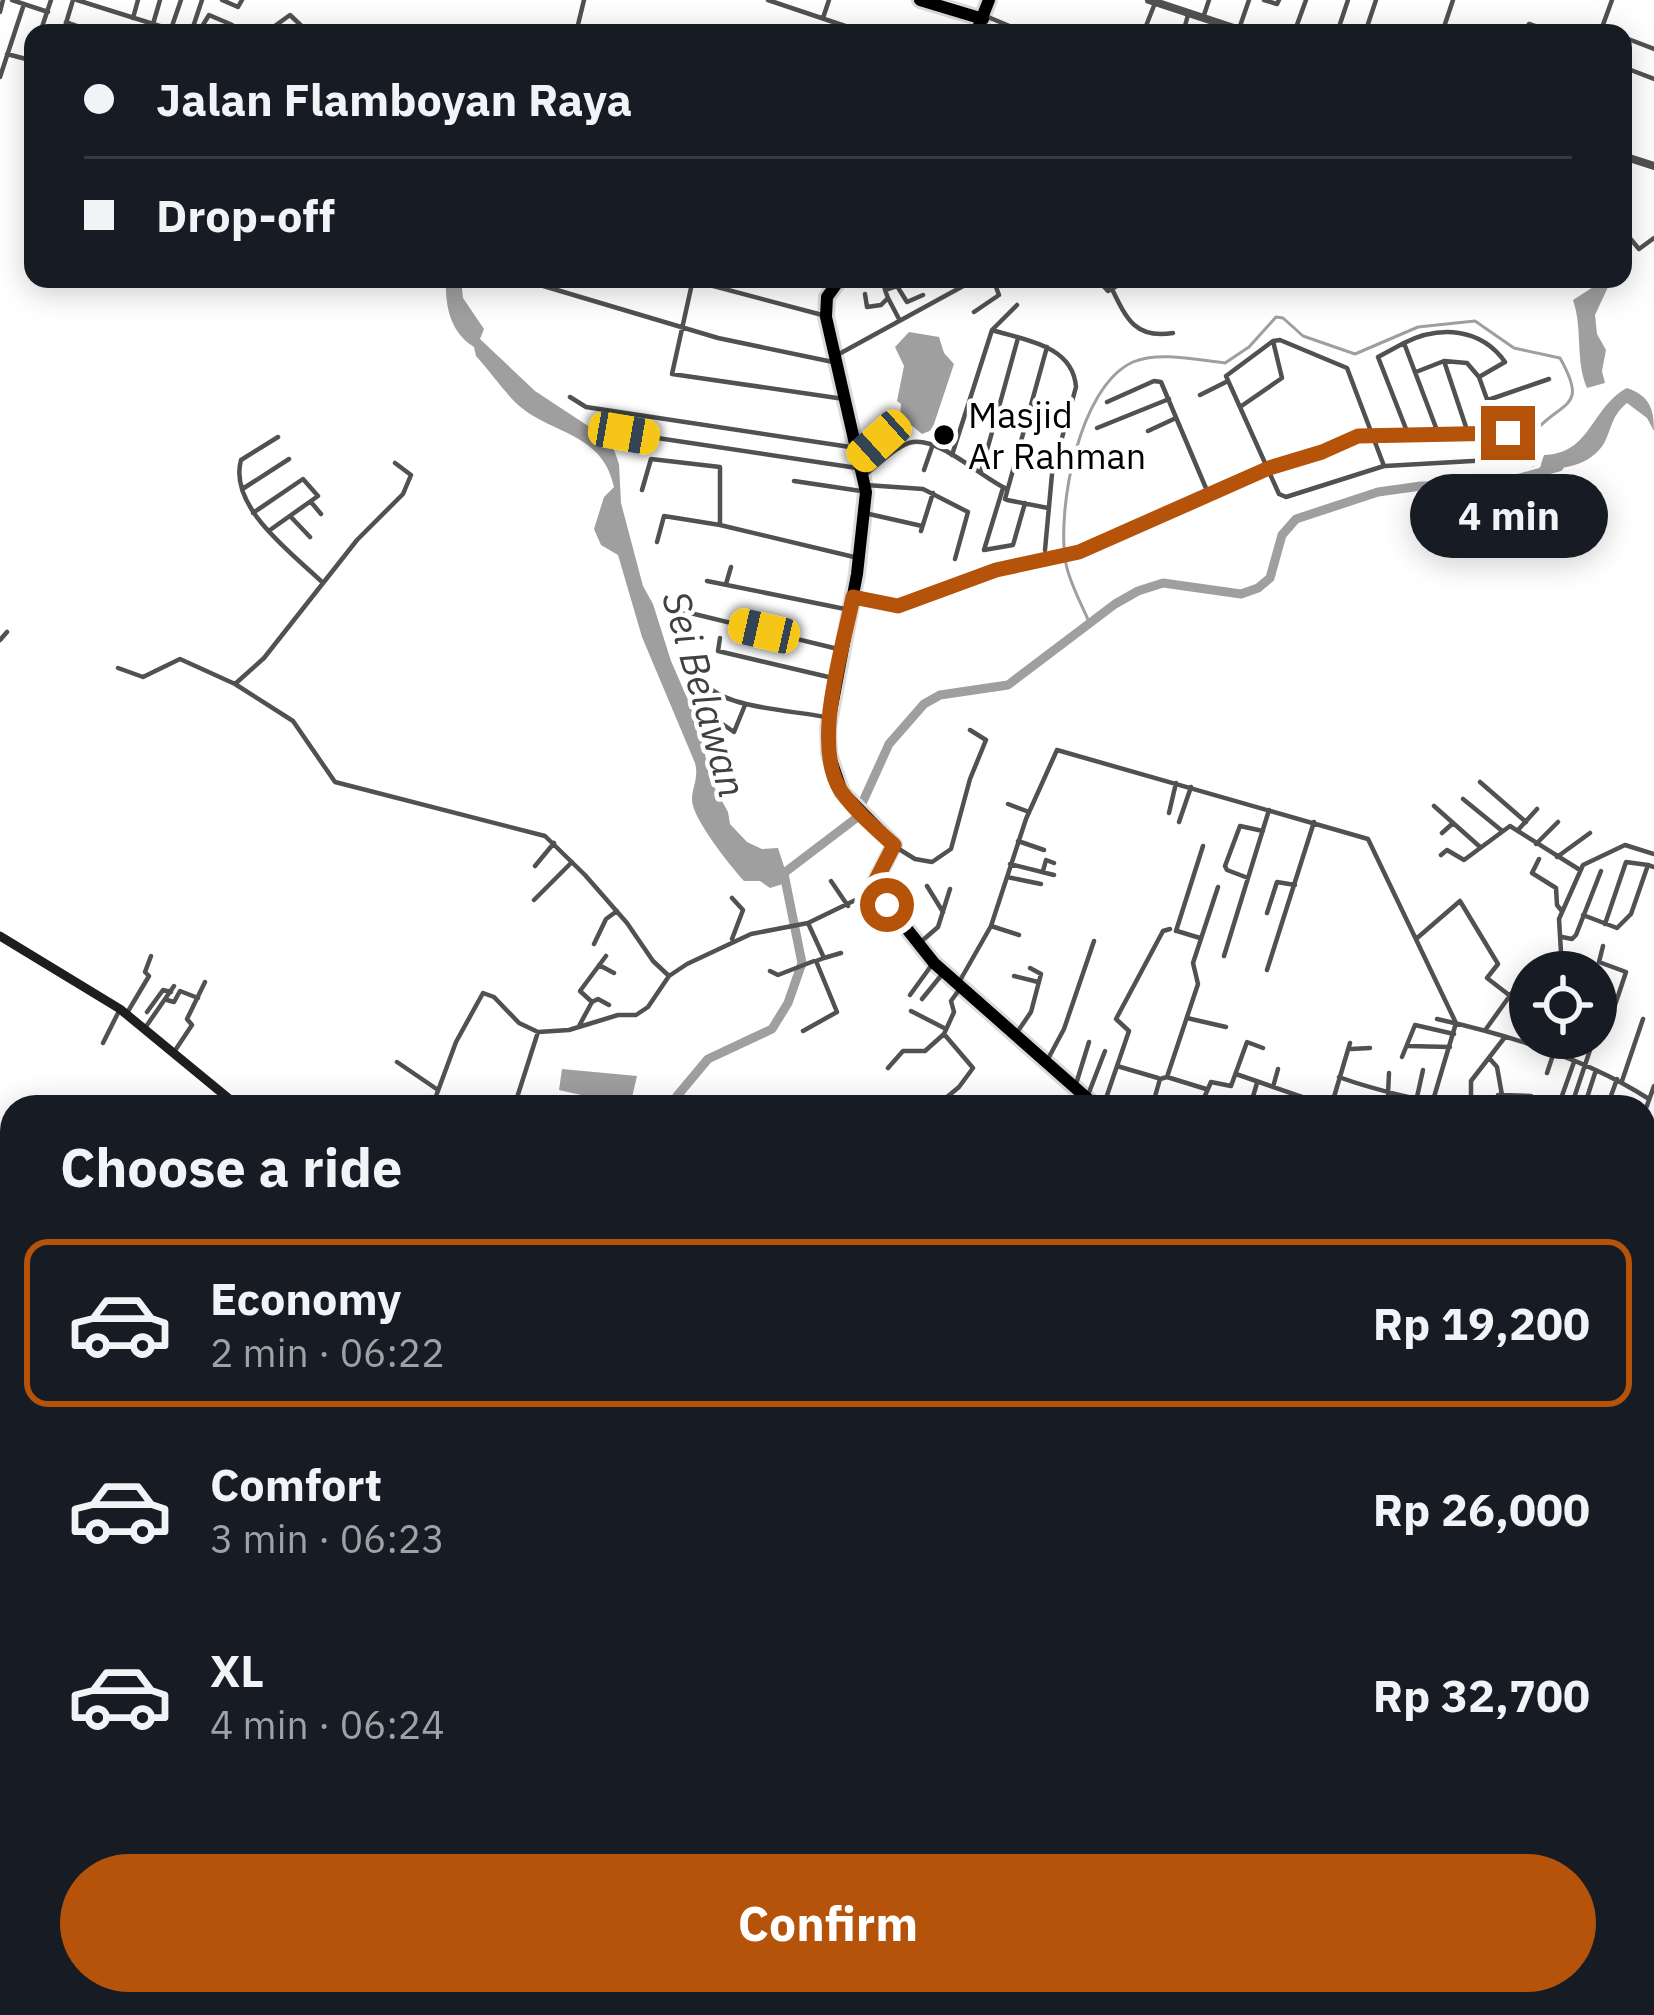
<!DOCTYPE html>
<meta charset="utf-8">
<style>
:root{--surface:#171b24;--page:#20242c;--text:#f1f3f6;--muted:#9ea1a6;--line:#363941;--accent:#b45309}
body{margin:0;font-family:"IBM Plex Sans",sans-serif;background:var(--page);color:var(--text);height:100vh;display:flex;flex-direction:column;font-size:45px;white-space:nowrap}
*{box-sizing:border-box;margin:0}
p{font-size:39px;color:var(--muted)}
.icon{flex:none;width:66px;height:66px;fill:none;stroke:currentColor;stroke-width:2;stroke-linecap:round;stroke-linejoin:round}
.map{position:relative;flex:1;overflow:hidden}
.side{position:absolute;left:0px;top:1095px;width:1656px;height:921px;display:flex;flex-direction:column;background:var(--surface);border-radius:36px 36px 0 0;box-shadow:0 6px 30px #0003}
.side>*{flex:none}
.hud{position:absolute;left:24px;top:24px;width:1608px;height:264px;border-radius:24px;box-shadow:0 6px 30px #0003;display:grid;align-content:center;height:264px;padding:0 60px;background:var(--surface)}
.fabs{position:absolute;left:1509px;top:951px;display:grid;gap:24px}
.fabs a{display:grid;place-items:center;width:108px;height:108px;border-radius:50%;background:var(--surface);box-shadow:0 6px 30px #0003;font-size:60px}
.end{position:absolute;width:54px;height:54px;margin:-27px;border:15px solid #b45309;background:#fff;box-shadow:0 0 0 6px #fff}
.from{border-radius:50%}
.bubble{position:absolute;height:84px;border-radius:42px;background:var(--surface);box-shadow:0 6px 30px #0003;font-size:39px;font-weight:800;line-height:84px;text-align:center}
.car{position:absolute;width:36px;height:72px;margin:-36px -18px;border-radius:15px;box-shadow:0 0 9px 3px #0007;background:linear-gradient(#f5c518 24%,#345 0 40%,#f5c518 0 76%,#345 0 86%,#f5c518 0)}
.hud b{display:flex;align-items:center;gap:42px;height:114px;font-size:45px}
.hud b+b{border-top:3px solid var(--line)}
.hud i{width:30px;height:30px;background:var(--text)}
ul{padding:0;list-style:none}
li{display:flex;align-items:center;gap:36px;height:168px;margin:0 24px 18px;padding:0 36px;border:6px solid transparent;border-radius:24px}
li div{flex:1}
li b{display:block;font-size:45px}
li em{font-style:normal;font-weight:800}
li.current{border-color:var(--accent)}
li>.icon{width:108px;height:108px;stroke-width:1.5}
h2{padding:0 60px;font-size:54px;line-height:144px}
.action{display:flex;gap:24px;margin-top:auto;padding:24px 60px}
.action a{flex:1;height:138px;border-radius:72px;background:var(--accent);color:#fff;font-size:48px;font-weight:800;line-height:138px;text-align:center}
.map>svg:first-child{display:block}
</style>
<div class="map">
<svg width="1654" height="2015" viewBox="0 0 1654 2015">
<rect width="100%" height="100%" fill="#fff"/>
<!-- water -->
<path fill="#9f9f9f" d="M446,279h15l2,19 21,31 -4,10 55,52 76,50 8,23 2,39 22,83 10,18 18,57 28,64 11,54 18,33 2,12 17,18 15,7 16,-1 11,34 -19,6 -10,-7h-16c-13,-14 -52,-63 -52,-81 0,-14 7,-21 3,-37l-53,-126 -24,-82 -17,-10 -7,-16 10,-32 10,-10c-12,-58 -69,-52 -102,-88 -12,-13 -23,-29 -36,-43l-2,-9c-24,-15 -29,-41 -28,-68z
M1601,282l7,5 -13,28 2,19 9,16 -4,21 3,12 -18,5c-12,-28 -4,-59 -14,-88z
M909,332l30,5 5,16 10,11 -22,66 -10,4 -22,-18 1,-12 -4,-3 7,-35 -9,-19z
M1627,388c23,8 27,21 27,43l-7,-13 -20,-15c-13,11 -14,19 -20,34 -11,28 -42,32 -68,33l5,-15c47,-1 47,-48 83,-67z
M562,1069l75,7 -7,30 -71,-16z"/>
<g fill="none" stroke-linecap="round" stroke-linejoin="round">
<!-- stream -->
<path stroke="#9f9f9f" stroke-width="3" d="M1090,624c-8,-19 -20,-40 -24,-60 -10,-54 13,-178 67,-202 26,-11 65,-2 92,1l24,-16 27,-30 7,1 20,18 52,18 63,-27 57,-6 39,27 46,10c28,50 4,42 -23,71l-4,36"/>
<!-- river -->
<path stroke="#9f9f9f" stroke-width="9" d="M776,872l8,1 71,-54 34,-75 35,-40 16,-9 68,-10 107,-81 23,-13 25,-8 78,11 17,-6 12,-10 12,-43 14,-16 82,-27 43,-6 74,-1 64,-18
M687,1107l-6,-1 -4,-10 31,-37 64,-30 16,-26 14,-40 -18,-89
M1169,2004l8,11"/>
<defs>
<path id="primary" d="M920,0l63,19
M976,33l13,-33
M840,279l-13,18 -1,20 40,175 -9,82 -29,154 1,26 13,38 52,53 -19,37 1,8 58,73 163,144
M1644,1306l10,4"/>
</defs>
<!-- primary casing -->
<use href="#primary" stroke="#dbdbdb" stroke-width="18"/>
<!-- minor -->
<path stroke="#515151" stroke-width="4.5" d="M12,0l36,12
M77,0l105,33
M222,0l16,7 4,-7
M768,0l98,33
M1264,0l13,4 2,-4
M0,12l3,-12
M988,17l31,13 -1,3
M133,18l5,-18
M823,18l6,-18
M1203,18l6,-18
M66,22l31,11
M153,24l7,-24
M230,24l16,9
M1339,27l16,6
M171,29l10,-29
M1239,29l10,-29
M1144,31l11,-28
M40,33l11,-33
M63,33l10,-33
M191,33l11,-33
M198,33l11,-18 21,9 -5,9
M265,33l25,-18 19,18
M576,33l8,-33
M1183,33l5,-18
M1294,33l12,-33
M1337,33l11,-33
M1365,33l11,-33
M1442,33l11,-33
M1523,33l6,-9 26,9
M1600,33l12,-33
M1623,37l31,12
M7,54l19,5 7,-10
M1623,67l31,12
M0,77l24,-73
M1623,230l16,19 15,-11
M520,279l198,59 115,24
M687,279l139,37
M693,279l-21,95 172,25
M883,279l2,11 12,-4 10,16 16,-7
M1097,279l11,12 21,-12
M897,286l14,-7
M1112,289c15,31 24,50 61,44
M865,294l2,13 14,-2 7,-7 -3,-8
M888,298l11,21
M974,312l25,-17 -6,-16
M992,330l25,-25
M1280,340l67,28 37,98 -98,31 -7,-3 -53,-118 47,-35z
M1404,343l-26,14 30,77
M839,354l137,-75
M1444,361l23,2 12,14
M1416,372l28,-11 23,69
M1200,395l26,-13
M570,397l16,10 264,40
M1488,400l61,-21
M1107,402l47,-21 7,1 47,111
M1240,407l42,-29 -9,-37
M1097,428l72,-29
M1148,431l28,-13
M624,433l233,35
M278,437l-37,23c-13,47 51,93 81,122
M952,455l40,-125c32,10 81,15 84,57l-24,87 -7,76
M860,458l39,-35
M395,463l16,12 -8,19 -46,46 -93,118 -29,26 58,37 42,61 210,54 40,39 42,48 26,38 16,15
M1385,466l105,-6 13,-6 6,-19 -11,-5 -19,-53 26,-15c-24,-34 -65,-37 -101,-19l34,90
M924,470l8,-23
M981,472l37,-134
M865,475c12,-9 33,-31 48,-33 28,-4 70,37 94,47
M794,481l67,10
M866,485l57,4 45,23 -13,47
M244,488l45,-29
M1003,488l-19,62 29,-5 12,-42
M642,490l9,-31 69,8v58l134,32
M1005,499l42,-152
M1007,500l41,8
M311,502l10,12
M253,513l50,-34 15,17 -48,34
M869,514l53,12
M291,517l19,20
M921,531l12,-38
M657,542l7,-26 56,9
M707,581l138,28
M726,584l5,-17
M853,597l45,9 98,-36 78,-17 195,-85 89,-31 140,-7
M682,611l156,38
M720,638l-2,13 119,28
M0,640l7,-8
M118,668l25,9 37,-18 55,25
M698,674c5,4 8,10 12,14 22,21 90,23 120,30
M718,721l16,11 11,-27
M1480,782l46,40
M1463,799l38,31
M1008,804l21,8
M1434,806l45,40
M1169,813l7,-30
M1179,822l12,-35
M1518,830l19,-21
M1442,833l10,-9
M1018,841l26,9
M1536,844l22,-22
M894,846l21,13 17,3 19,-13 19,-70 16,-39 -16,-10
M1441,855l6,-5 17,10 46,-34 70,44
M1557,857l33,-24
M1539,859l-7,14 24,15 1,17 4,5
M1010,864l44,11
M535,866l19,-23
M1043,871l3,-11 8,3
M1007,877l34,7
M1248,878l-21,-8 -2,-4 15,-40 23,5
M831,881l17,25
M927,886l16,26
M732,898l11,12 -11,29
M534,900l38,-38
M1267,913l10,-31 18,3
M1583,915l34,13 14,-14 17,-49 6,2
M1605,924l21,-62 22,3
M991,926l28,9
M1176,931l27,-85
M1177,931l23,7
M1562,937l10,2 4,-4 25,-64
M1416,939l44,-38 38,63 -11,14 22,17
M923,940l15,-13 12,-38
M594,944l12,-25 11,-8
M1224,956l45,-146
M824,958l17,-5
M599,965l15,8
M1267,970l47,-148
M770,971l8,4 36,-14
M1556,972l5,-20 -2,-33 24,-54 42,-20 29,9
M1014,976l24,6
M958,984l33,-58 35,-107 31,-69 311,89 88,184 -25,84
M910,995l21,-29
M922,999l22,-27
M167,1000l7,2 6,-11 18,7
M592,1002l6,-3 11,6
M911,1011l35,18
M147,1012l16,-22 8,2
M127,1013l22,-37 -4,-4 6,-16
M1187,1018l39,9
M1437,1019c72,16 150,40 212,80
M579,1026l13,-24 -12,-11 26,-35
M145,1028l29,-42
M1486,1029l38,-53
M803,1031l34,-19 -21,-51 8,-3 -16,-35
M1018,1031l13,-19 10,-38 -11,-6
M1596,1032l8,-23 10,-1 12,-36 -27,-10 4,-16
M103,1043l17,-34
M1408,1046l42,1
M1351,1049l19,-1
M174,1052l18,-27 -5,-6 18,-37
M1049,1057l15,-28 30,-88
M1402,1057l13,-32 39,9
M1490,1059l7,8 5,28h-4l-1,12
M397,1062l41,28
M1117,1066l41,12
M888,1068l15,-17h22l19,-17
M1547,1073l6,-18
M1236,1074l95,33
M1167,1077l39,12
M1339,1077c37,14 69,19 107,30
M1622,1081l21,-62
M1076,1084l13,-42
M1273,1087l5,-18
M1388,1094l1,-21
M1088,1095l17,-44
M1502,1095l29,1
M1417,1097l6,-27
M1252,1100l5,-17
M432,1107l24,-65 27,-49 11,4 25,26 19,9 31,-2 49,-15h18l12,-8 21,-31 18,-12 64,-30 57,-11 64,-31
M514,1107l24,-75
M935,1107l24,-20 14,-19 -29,-34 10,-22 -3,-11 8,-11
M1103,1107l26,-76 -13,-12 47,-88 7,-2
M1152,1107l8,-28 7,-2 31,-93 -5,-21 25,-76
M1200,1107l11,-25 20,4 16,-44 16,6
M1235,1107v-1
M1331,1107l19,-64
M1471,1107v-26l34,-44
M1558,1107l16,-45
M1571,1107l23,-69
M1584,1107l11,-34
M1607,1107l10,-28
M1644,1114l10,-28
M1644,1233l10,-31
M0,1355l12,4
M1644,1363l6,2 4,-13
M1644,1384h10
M1644,1486l10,4
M1644,1497l10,4
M1644,1522l10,4
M1644,1547l10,4
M1644,1646l10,5
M5,1670l7,-13
M1644,1774l10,-24
M1651,1874l3,1
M0,1877l12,-38
M0,1885l12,5
M1644,1896l10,5
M1644,1973l5,-14
M844,2004l18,7v4
M1327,2004h7
M1609,2004v11
M1633,2004l21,1
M1210,2005v-1
M1513,2007l1,-3
M1282,2008l2,-4
M339,2015l1,-11
M803,2015l4,-11
M1225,2015l4,-11
M1238,2015l2,-11
M1263,2015l3,-7
M1285,2015l1,-2
M1306,2015l5,-11
M1441,2015l3,-11
M1465,2015l3,-11
M1488,2015l3,-11
M1536,2015l3,-6 56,6
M1612,2015l42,-1"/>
<!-- tertiary -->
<path stroke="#515151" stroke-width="8" d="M1149,0l100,33
M1623,156l31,10"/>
<!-- secondary -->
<path stroke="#1e1e1e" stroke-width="9" d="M0,936l120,73 119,98
M763,2004l7,11"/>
<!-- primary -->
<use href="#primary" stroke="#000" stroke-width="12"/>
</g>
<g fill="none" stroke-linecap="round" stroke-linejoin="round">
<!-- route -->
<path stroke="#b45309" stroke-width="15" d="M887,905l-12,-23 19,-37c-18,-16 -39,-34 -53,-54 -30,-46 2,-143 12,-194l45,9 98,-36 83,-18 190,-84 53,-16 36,-16 150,-3"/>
</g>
<!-- markers -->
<circle fill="#000" stroke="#fff" stroke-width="4.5" cx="944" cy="435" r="12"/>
<g text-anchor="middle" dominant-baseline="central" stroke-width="9" stroke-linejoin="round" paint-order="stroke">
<!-- poi labels -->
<g font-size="36" fill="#000" stroke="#fff" text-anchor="start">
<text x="968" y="414">Masjid<tspan x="968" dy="41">Ar Rahman</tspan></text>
</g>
<!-- water labels -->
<g font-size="39" font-style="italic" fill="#404040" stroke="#fff">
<text transform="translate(705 694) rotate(74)">Sei Belawan</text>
</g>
</g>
</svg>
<div class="fabs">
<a><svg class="icon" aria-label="locate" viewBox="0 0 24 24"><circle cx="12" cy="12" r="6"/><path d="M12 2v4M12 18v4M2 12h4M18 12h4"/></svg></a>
</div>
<i class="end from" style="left:887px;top:905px"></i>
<i class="end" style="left:1508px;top:433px"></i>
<div class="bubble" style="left:1410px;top:474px;width:198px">4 min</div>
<i class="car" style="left:624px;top:433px;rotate:100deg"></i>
<i class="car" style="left:879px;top:441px;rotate:228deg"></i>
<i class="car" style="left:764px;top:631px;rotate:283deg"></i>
<div class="hud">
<b><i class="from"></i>Jalan Flamboyan Raya</b>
<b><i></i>Drop-off</b>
</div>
<section class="side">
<h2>Choose a ride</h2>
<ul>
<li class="current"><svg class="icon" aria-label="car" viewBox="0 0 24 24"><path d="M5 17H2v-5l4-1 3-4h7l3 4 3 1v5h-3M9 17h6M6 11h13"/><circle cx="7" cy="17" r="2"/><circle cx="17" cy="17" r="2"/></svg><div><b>Economy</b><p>2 min · 06:22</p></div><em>Rp 19,200</em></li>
<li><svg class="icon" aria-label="car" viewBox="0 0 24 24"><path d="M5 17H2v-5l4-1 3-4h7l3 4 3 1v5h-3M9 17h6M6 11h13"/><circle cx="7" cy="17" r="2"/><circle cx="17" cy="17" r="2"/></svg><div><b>Comfort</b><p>3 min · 06:23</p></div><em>Rp 26,000</em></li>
<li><svg class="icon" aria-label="car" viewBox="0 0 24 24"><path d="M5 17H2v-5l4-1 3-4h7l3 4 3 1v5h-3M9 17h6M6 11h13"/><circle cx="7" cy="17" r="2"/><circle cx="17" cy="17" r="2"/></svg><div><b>XL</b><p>4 min · 06:24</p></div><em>Rp 32,700</em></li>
</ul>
<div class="action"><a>Confirm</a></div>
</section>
</div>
